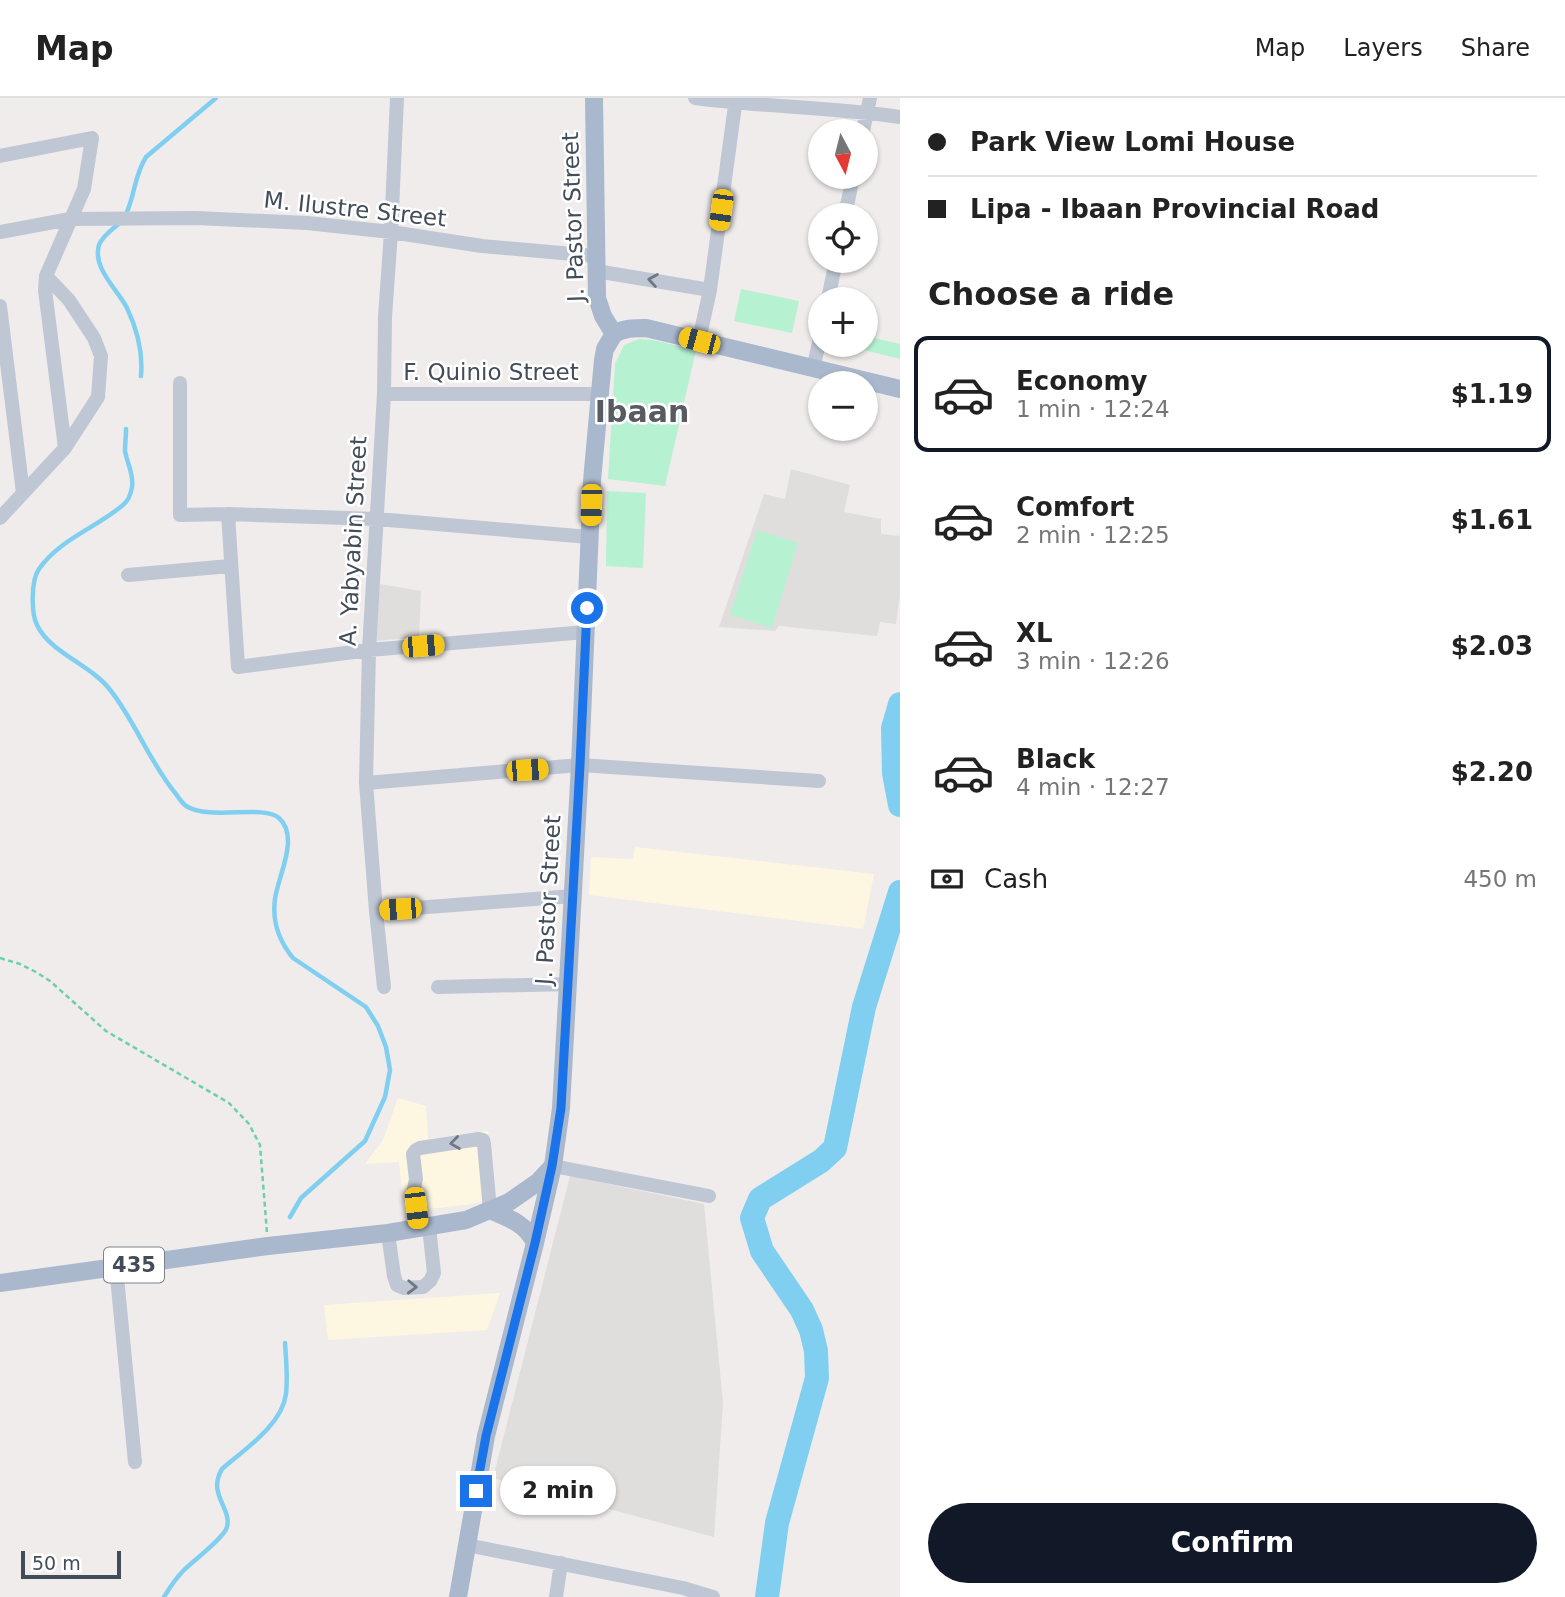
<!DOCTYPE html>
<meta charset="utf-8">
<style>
:root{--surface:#fff;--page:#f2f2f2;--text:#222;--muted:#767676;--line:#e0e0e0;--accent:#111827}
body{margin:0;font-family:"DejaVu Sans",sans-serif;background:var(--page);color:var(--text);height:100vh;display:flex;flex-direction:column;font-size:26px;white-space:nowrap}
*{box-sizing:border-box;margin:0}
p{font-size:23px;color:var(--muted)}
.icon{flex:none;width:38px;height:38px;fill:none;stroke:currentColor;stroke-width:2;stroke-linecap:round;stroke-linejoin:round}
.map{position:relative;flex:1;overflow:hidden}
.details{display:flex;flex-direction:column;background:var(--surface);width:665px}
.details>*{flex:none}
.banner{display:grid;align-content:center;height:154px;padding:0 28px;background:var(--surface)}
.needle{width:46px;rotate:173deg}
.tools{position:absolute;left:808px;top:21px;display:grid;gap:14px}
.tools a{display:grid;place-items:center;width:70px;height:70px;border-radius:50%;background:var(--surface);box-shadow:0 2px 5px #0004;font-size:35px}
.scale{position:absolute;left:21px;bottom:18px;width:100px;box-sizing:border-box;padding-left:7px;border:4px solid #434d5a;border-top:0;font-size:19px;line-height:24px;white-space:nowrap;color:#434d5a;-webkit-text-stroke:5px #fff;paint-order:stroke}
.end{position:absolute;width:32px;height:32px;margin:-16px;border:9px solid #1a73e8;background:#fff;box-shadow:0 0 0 4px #fff}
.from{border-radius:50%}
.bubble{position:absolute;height:49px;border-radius:24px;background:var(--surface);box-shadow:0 2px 5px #0004;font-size:23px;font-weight:600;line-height:49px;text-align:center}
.car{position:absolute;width:21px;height:42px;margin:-21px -10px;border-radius:9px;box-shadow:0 0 5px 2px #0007;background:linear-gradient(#f5c518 24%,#345 0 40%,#f5c518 0 76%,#345 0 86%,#f5c518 0)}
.banner b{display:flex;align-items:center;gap:24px;height:66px;font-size:26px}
.banner b+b{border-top:2px solid var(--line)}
.banner i{width:18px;height:18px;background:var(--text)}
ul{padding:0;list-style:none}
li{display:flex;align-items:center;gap:21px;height:116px;margin:0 14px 10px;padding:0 14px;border:4px solid transparent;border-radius:14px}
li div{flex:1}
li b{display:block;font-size:26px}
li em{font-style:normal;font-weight:600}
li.current{border-color:var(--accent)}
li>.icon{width:63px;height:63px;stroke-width:1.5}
h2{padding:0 28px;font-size:32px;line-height:84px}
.pay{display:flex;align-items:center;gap:18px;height:77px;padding:0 28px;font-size:26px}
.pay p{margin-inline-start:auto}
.cta{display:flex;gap:14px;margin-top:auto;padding:14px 28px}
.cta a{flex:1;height:80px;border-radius:42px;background:var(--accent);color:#fff;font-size:28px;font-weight:600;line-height:80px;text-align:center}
header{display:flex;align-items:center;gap:42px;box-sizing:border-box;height:98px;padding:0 35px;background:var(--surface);border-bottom:2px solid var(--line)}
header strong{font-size:33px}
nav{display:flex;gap:38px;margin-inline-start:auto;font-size:24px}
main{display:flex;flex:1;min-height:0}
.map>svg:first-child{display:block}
</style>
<header>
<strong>Map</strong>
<nav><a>Map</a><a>Layers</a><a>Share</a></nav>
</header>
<main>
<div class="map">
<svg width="900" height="1499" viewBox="0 0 900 1499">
<rect width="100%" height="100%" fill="#efeceb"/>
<!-- commercial -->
<path fill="#fdf7e2" d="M635,749l239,27 -11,55 -274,-34 2,-38 42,2z
M398,1000l28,8 2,33 60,-8 6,67 -23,6 -67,8 -5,-50 -34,2 18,-24z
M500,1195l-13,37 -159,10 -4,-35z"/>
<!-- education -->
<path fill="#e0dddd" d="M791,371l59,16 -6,27 37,7v15l19,2v57l-4,31 -16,-2 -3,14 -98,-10 -4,5 -56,-4 45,-133 21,5z
M380,486l41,7 -2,46 -44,4z
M570,1078l134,28 19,199 -9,134 -221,-59z"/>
<!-- green -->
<path fill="#b6f1d2" d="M741,191l58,12 -7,32 -58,-12z
M866,238l34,8v15l-56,-14h22z
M639,241l14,1 43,10 -31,136 -57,-7 7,-115 9,-19z
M607,393l39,2 -3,75 -37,-2z
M757,432l41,13 -26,85 -42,-13z"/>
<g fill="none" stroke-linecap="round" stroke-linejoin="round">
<!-- stream -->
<path stroke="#80cff1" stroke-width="4.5" d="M126,116c9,-19 8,-38 20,-57l70,-59
M121,124c-7,6 -19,14 -22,23 -7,23 19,45 28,63 10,21 16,45 14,68
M126,331c0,7 -1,15 -1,22 2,12 9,23 7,36 -1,6 -4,14 -9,18 -27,23 -63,34 -84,64 -8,11 -8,44 -2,56 13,28 55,40 74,66 25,32 39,72 65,103 3,4 6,9 10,12 24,15 77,-2 93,12 21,19 -1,58 -4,81 -3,22 4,42 18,59l73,49 12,19 8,21 4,23 -5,27 -20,44 -64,57 -11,19
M164,1499c6,-10 12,-19 20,-27 9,-9 40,-32 43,-43 5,-19 -20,-33 -5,-58 23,-20 60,-44 64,-75 2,-17 0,-34 -1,-51"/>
<!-- river -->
<path stroke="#80cff1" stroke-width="24" d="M900,606l-7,24 1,45 6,32
M767,1499l10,-74 40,-145 -1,-27 -5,-21 -9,-20 -40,-59 -10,-33 8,-19 61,-38 14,-13 29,-141 36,-115"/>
<!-- path -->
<path stroke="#6cd0a8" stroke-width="2.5" stroke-dasharray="5 3.5" stroke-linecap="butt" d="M0,860l20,6 16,8 14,9 56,50 123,72 20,21 11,21 7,88"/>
<!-- minor -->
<path stroke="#bec7d3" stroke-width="14" d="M695,0c68,9 137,9 205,19
M863,33l7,-33
M0,58l92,-18 -8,51 -38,87 -1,14 20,158
M845,117l8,-38
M0,134l70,-13 126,-1 111,5 84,9 91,14 114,10
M596,173l114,19
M828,201l8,-38
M0,208l23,187
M699,242l11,-50 26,-192
M813,271l8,-35
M180,285v132l48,-1 149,5 212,18
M384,296h214
M228,416l10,153 131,-17 217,-18
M0,420l65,-70 33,-51 3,-41 -7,-18 -25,-38 -23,-24
M128,477l102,-9
M366,685l214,-18 239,16
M376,813l197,-15
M384,889l-8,-76 -10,-128 3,-133 15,-256 1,-77 6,-85 6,-134
M438,889l130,-3
M553,1068l156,30
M419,1130l-5,-39 2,-10 -3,-25 3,-4 4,-2 59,-9 4,1 1,4 6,66
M388,1135l6,43 3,9 7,3 19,-1 7,-6 4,-8 -5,-46
M116,1169l19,195
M467,1447l216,43 30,9
M556,1499l5,-34"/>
<!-- major -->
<path stroke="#a9b8cd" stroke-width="18" d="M594,0l3,200 6,18 11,18
M614,236c10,-6 20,-6 32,-6l254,61
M490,1112c19,8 36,14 45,33
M0,1185l268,-37 120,-13 78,-13 43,-18 29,-20 15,-16
M458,1499l28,-161 49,-193 18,-77 8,-58 19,-343 12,-284 11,-121 2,-11 9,-15"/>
</g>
<!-- one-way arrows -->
<defs><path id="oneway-chevron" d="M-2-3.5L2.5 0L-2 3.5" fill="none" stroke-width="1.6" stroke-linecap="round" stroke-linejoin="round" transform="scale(1.75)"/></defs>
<g stroke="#6e7884">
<use href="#oneway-chevron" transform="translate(653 182) rotate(-171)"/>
<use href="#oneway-chevron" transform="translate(455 1045) rotate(172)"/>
<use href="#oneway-chevron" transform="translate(412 1189) rotate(2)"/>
</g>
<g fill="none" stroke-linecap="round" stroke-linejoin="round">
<!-- route -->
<path stroke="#1a73e8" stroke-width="9" d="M476,1393l10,-55 49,-193 17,-77 9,-58 19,-343 7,-157"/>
</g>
<g text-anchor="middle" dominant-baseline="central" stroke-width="5" stroke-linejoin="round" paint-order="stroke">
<!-- shield labels -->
<rect fill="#fff" stroke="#7b828c" stroke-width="2" x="104" y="1149.5" width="60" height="35" rx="5"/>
<g font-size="21" font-weight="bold" fill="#434d5a">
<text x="134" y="1167">435</text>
</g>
<!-- street labels -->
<g font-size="23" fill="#434d5a" stroke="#fff">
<text transform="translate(355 111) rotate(6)">M. Ilustre Street</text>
<text transform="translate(573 119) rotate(-92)">J. Pastor Street</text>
<text x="491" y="274">F. Quinio Street</text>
<text transform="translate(353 443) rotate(-87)">A. Yabyabin Street</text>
<text transform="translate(548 802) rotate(-87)">J. Pastor Street</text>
</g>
<!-- district labels -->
<g font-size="30" font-weight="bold" fill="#585b61" stroke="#fff">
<text x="642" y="313">Ibaan</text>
</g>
</g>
</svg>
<div class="tools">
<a><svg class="needle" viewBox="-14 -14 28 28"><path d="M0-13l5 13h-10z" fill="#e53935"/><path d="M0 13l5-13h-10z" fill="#767676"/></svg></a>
<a><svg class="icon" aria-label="locate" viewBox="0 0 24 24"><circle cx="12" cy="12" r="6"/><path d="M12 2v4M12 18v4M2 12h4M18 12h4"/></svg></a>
<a>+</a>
<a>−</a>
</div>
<div class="scale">50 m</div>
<i class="end from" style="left:587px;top:510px"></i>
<i class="end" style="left:476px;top:1393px"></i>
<div class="bubble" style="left:500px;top:1368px;width:116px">2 min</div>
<i class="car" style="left:721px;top:112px;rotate:188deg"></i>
<i class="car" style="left:699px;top:243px;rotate:285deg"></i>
<i class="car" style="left:591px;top:407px;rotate:182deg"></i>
<i class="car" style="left:423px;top:548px;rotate:85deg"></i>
<i class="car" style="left:527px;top:672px;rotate:86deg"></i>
<i class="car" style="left:400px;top:811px;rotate:266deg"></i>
<i class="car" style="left:416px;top:1110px;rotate:173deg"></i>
</div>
<section class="details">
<div class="banner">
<b><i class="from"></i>Park View Lomi House</b>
<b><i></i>Lipa - Ibaan Provincial Road</b>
</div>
<h2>Choose a ride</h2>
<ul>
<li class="current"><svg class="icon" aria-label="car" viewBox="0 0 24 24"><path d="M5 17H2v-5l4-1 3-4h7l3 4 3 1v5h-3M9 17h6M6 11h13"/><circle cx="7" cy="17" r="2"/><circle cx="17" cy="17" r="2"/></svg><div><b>Economy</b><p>1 min · 12:24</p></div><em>$1.19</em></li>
<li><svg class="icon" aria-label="car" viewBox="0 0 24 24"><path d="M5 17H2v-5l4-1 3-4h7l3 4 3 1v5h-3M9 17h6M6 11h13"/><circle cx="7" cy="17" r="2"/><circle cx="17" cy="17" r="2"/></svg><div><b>Comfort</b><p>2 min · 12:25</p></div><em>$1.61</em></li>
<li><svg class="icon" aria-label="car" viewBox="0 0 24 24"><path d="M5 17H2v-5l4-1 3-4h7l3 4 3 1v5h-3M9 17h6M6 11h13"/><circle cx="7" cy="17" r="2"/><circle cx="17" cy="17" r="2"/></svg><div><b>XL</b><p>3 min · 12:26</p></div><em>$2.03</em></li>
<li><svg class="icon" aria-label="car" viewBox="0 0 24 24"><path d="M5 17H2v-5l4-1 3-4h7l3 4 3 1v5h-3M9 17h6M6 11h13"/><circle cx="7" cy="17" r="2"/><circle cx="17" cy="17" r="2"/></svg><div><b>Black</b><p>4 min · 12:27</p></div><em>$2.20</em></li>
</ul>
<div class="pay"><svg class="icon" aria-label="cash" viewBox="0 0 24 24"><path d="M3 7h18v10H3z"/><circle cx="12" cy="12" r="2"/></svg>Cash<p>450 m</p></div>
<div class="cta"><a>Confirm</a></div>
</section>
</main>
